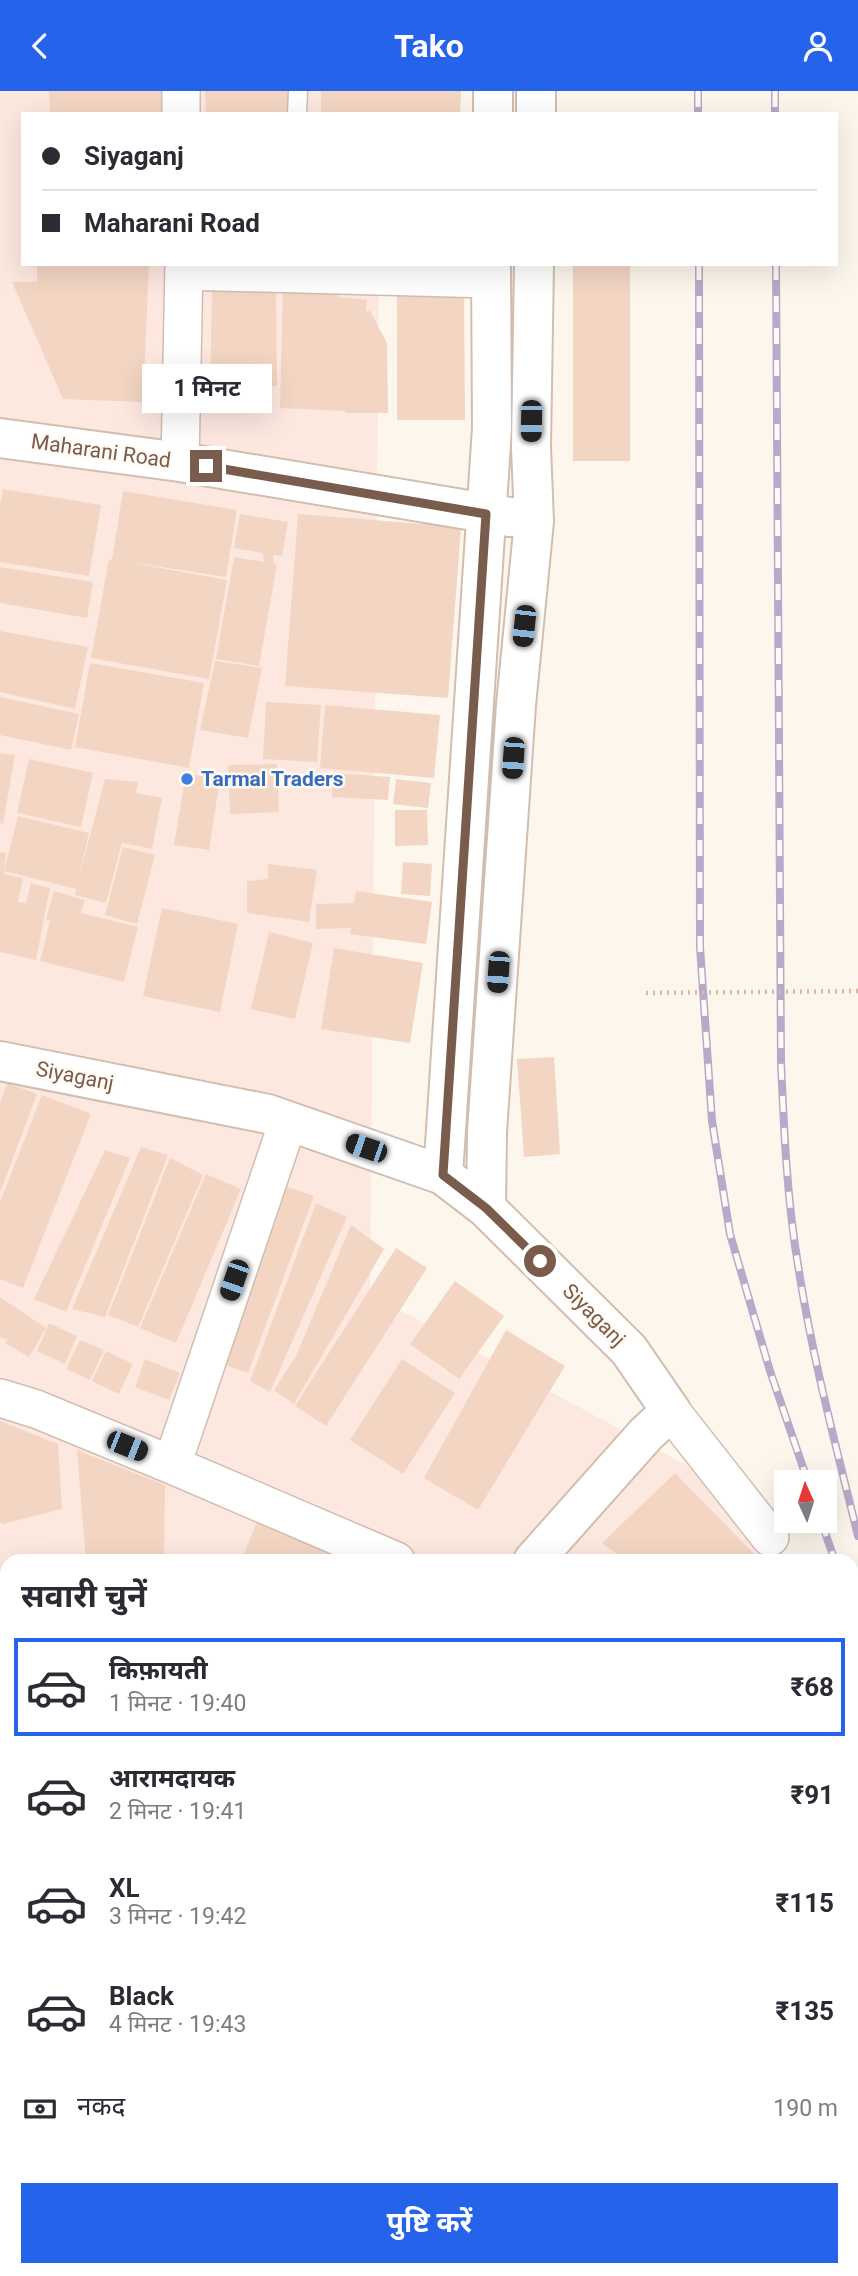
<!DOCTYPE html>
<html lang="hi">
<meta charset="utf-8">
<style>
:root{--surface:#fff;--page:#f2f2f3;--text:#2b2b33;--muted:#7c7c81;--line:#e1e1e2;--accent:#2563eb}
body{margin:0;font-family:Roboto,"Noto Sans Devanagari",sans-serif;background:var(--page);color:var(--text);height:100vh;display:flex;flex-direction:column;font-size:26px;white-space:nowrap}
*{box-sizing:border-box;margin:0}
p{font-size:23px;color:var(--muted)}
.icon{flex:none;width:38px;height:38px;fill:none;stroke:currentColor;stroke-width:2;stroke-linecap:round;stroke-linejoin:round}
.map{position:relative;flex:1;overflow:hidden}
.details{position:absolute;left:0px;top:1463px;width:859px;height:723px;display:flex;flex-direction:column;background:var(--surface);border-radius:21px 21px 0 0;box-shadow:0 7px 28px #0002}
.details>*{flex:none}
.top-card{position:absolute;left:21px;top:21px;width:817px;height:154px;border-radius:0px;box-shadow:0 7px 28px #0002;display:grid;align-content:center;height:154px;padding:0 21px;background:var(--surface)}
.needle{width:46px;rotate:357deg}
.controls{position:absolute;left:774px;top:1379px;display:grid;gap:14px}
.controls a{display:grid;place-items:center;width:63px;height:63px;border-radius:0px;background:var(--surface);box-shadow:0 7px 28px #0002;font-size:35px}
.end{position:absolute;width:32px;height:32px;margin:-16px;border:9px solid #7a5c4d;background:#fff;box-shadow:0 0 0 4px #fff}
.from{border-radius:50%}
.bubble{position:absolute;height:49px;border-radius:0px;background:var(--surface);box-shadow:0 7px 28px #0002;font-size:23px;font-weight:700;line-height:49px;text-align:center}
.car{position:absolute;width:21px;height:42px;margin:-21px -10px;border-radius:9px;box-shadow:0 0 5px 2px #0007;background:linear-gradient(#222 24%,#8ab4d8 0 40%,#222 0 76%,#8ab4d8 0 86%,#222 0)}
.top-card b{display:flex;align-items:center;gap:24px;height:66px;font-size:26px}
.top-card b+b{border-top:2px solid var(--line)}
.top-card i{width:18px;height:18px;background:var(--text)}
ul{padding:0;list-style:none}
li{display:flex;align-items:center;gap:21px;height:98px;margin:0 14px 10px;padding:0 7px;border:4px solid transparent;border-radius:0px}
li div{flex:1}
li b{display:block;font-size:26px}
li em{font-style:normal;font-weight:700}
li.active{border-color:var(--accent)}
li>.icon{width:63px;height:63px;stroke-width:1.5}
h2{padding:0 21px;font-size:32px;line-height:84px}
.pay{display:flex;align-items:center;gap:18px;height:77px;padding:0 21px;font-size:26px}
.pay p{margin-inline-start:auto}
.button{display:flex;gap:14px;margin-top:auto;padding:14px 21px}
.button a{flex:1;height:80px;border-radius:0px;background:var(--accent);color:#fff;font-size:28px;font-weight:700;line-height:80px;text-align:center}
header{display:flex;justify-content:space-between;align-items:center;height:91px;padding:0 21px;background:var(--accent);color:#fff;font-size:32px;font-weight:700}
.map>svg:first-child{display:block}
</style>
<header><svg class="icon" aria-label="back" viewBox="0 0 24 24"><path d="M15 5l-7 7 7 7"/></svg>Tako<svg class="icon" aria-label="person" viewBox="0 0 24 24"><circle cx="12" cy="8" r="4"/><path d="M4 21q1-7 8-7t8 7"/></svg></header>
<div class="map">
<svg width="858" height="2185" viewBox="0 0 858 2185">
<defs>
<pattern id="industrial-furrows" width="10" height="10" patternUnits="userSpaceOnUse" patternTransform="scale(1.75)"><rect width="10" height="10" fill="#efe9e4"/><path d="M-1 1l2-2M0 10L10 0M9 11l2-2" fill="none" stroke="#c7c0bb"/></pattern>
</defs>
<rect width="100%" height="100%" fill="#fdf6ec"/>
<!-- commercial -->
<path fill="#fde8e0" d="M0,0h380v23h-357v150h356l-9,1030 318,172 86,95h-767v168l-7,-3z"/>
<!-- industrial -->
<path fill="url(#industrial-furrows)" d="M0,1721l7,6v452h837l-1,6h-843z
M852,1747l6,1v354l-6,31z"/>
<!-- building -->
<path fill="#f3d5c3" d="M49,0h113l1,23h-113z
M205,0h85v23h-84z
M321,0h140l-1,23h-139z
M60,173h89l-6,138 -80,-3 -51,-117h25v-17z
M573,173h57v197h-57z
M283,195h52l3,11 29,3 -1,11h4l17,32 1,70h-43v-2l-65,-3z
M212,199h64l1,96 -67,4z
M397,199h67l1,130h-68z
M3,398l98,16 -12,71 -89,-14v-58z
M123,400l114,19 -11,67 -104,-16 105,19 -18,99 -118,-21 18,-99 3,1z
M240,423l48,8 -6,34 -9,-1 1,9 3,1 -18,101 -43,-7 18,-102 30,5 -1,-9 -29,-5z
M298,423l163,13 -13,171 -163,-12z
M0,476l93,15 -6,36 -87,-15z
M0,540l88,16 -13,62 -75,-17z
M215,570l47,7 -14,70 -48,-8z
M90,572l114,20 -15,85 -114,-21z
M0,606l79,17 -8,36 -71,-15z
M266,611l55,3 -4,57 -54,-3z
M325,614l115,10 -6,63 -114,-10z
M0,662l15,2 -12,69 -3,-1z
M29,668l64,14 -12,54 -64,-14z
M277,673l2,48 -49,2 -2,-49z
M186,682l34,6 -11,71 -35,-5z
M333,682l57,4 -2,23 -56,-3z
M105,688l33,3 -2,11 26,5 -10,51 -30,-6 -16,60 -31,-8 1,-6 -72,-18 14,-55 71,17 -11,48z
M396,688l35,4 -3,25 -35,-4z
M395,719h32l1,35 -33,1z
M123,756l32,8 -18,69 -32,-9z
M0,761l6,1 -2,21 19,4 -5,24 8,1 5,-20 19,5 -14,72 -36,-8z
M403,771l29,2 -2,32 -29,-2z
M268,773l49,6 -8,52 -62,-9v-32l21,-2z
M54,800l31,9 -4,13 57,14 -14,55 -84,-21 10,-40 -4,-2z
M356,800l76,11 -6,42 -76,-10 1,-6 -35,1v-25l38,-1z
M162,817l76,16 -18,88 -77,-16z
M269,841l44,11 -18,76 -44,-10z
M334,857l89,15 -13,80 -89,-14z
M554,966l6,97 -36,3 -7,-98z
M7,992l30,11 -37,99v-90z
M42,1004l49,19 -68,174 -23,-9v-77z
M141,1056l27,8 -63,162 -33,-8z
M105,1059l25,8 -64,154 -32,-13z
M170,1067l33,17 -65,152 -30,-12z
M206,1083l35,15 -65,154 -36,-15z
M282,1094l32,11 -66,177 -26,-9z
M316,1112l31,14 -77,175 -20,-11z
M351,1134l33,24 -90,155 -20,-14 22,-34z
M396,1157l31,20 -101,158 -31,-20z
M455,1190l49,35 -45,63 -49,-35z
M0,1206l46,31 -17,29 -24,-14 11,-19 -10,16 -6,-3z
M49,1232l28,13 -12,28 -28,-13z
M506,1239l59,36 -87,144 -54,-32z
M80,1249l24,10 -14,30 -24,-11z
M106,1260l27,13 -14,30 -27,-13z
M145,1268l35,14 -11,27 -34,-13z
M402,1268l53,34 -52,81 -53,-34z
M0,1330l58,23 4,65 -59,15 -3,-3z
M77,1359l88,35 -1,76h-78z
M675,1382l86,88h-135l-24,-18z
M257,1431l94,39h-110z
M7,1768v75h-1l-6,-27v-47z
M0,1963l7,24v162l-7,2z
M7,2163v16h21l2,6h-30v-20z
M51,2179h79l1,6h-79z
M177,2179h49l1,6h-49z
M235,2179h47v6h-47z
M288,2179h26l1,1 -26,4z
M360,2179h21l1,6h-62v-2z
M557,2179h71l1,6h-71z
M677,2179h53l2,6h-55z
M782,2179h64v6h-63z"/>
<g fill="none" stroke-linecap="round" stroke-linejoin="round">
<defs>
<path id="service" d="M297,23l1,-23"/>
<path id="minor" d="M181,0v23
M184,180l307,8
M180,371l4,-198
M0,1307l36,11 136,56 224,96
M671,1320l99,126
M172,1374l116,-343
M0,1891l7,28
M852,1950h6
M652,2179l2,6
M752,2179l1,6"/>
<path id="tertiary" d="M493,23v-23
M536,23v-23
M0,347l180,24 330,55
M0,970l268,53 175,61 43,33 143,142 42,61 -25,23 -113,127
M443,1084l49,-747 -1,-164
M486,1117l1,-76 29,-427 18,-184 -3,-74 3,-183
M489,2179l1,6"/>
<path id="secondary" d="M0,1612l7,9
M852,1675l6,-1"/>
</defs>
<!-- service casing -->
<use href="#service" stroke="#d1beb0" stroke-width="21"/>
<!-- minor casing -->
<use href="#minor" stroke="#d1beb0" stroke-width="40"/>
<!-- tertiary casing -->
<use href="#tertiary" stroke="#d1beb0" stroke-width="42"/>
<!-- secondary casing -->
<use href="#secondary" stroke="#d6c0b0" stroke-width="42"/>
<!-- service -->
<use href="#service" stroke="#fff" stroke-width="18"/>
<!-- minor -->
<use href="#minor" stroke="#fff" stroke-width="37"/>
<!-- tertiary -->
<use href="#tertiary" stroke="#fff" stroke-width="38"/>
<!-- secondary -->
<use href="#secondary" stroke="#fff" stroke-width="38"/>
<defs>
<path id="rail" d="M698,0v23
M775,0v23
M699,173l1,683 12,174 18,113 40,137 38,111
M776,173l5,799c3,68 6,136 17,202 14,92 38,181 60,271
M821,1430l14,40
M852,1529l6,21"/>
</defs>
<!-- rail casing -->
<use href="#rail" stroke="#b9a8c9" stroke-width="8"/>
<!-- rail -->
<use href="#rail" stroke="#fffaf3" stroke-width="5" stroke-dasharray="16" stroke-linecap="butt"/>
<!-- path-bridge -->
<path stroke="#d9b8a5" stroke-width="4.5" stroke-dasharray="2 5" stroke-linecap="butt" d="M646,902l212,-2"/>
</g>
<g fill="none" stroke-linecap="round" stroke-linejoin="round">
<!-- route -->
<path stroke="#7a5c4d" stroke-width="9" d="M206,375l280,48 -43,661 43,33 54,53"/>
</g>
<!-- markers -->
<circle fill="#3f7fe0" stroke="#fffaf3" stroke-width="2.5" cx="187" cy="688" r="7"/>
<g text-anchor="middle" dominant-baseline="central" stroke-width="5" stroke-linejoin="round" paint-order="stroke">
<!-- street labels -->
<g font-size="21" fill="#7a5c4d" stroke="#fffaf3">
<text transform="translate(101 360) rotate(8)">Maharani Road</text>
<text transform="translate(75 985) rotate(11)">Siyaganj</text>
<text transform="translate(594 1224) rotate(45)">Siyaganj</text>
</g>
<!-- shop labels -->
<g font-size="21" font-weight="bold" fill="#366cbe" stroke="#fffaf3" text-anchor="start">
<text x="201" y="688">Tarmal Traders</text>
</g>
</g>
</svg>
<div class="controls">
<a><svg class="needle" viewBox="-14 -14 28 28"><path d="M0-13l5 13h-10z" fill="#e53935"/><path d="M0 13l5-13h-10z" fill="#7c7c81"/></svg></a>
</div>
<i class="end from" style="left:540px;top:1170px"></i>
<i class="end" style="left:206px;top:375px"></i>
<div class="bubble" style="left:142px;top:273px;width:130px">1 मिनट</div>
<i class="car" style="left:531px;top:330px;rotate:181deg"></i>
<i class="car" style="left:524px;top:535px;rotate:186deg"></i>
<i class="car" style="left:513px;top:667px;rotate:184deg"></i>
<i class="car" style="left:498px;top:881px;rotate:184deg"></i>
<i class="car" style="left:366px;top:1057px;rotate:289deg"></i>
<i class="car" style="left:234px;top:1189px;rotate:199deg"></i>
<i class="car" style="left:127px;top:1355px;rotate:112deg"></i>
<div class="top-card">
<b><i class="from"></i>Siyaganj</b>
<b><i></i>Maharani Road</b>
</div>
<section class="details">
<h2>सवारी चुनें</h2>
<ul>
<li class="active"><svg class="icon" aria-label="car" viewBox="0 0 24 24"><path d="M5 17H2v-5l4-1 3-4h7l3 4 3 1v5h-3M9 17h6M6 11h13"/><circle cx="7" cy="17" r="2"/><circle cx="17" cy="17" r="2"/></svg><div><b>किफ़ायती</b><p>1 मिनट · 19:40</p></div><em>₹68</em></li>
<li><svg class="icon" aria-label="car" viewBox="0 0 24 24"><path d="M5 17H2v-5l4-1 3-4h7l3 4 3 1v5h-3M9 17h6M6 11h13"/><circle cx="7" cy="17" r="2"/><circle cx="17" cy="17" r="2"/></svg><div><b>आरामदायक</b><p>2 मिनट · 19:41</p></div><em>₹91</em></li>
<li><svg class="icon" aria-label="car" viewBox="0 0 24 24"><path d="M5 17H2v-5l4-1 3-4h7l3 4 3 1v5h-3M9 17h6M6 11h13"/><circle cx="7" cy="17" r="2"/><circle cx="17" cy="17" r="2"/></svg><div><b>XL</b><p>3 मिनट · 19:42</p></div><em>₹115</em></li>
<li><svg class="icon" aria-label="car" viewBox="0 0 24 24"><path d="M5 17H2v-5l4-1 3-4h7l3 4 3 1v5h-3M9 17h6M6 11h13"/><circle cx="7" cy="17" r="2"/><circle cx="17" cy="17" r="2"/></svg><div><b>Black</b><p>4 मिनट · 19:43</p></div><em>₹135</em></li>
</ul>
<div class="pay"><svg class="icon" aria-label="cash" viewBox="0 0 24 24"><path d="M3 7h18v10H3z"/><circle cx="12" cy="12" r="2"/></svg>नकद<p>190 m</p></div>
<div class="button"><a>पुष्टि करें</a></div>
</section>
</div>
